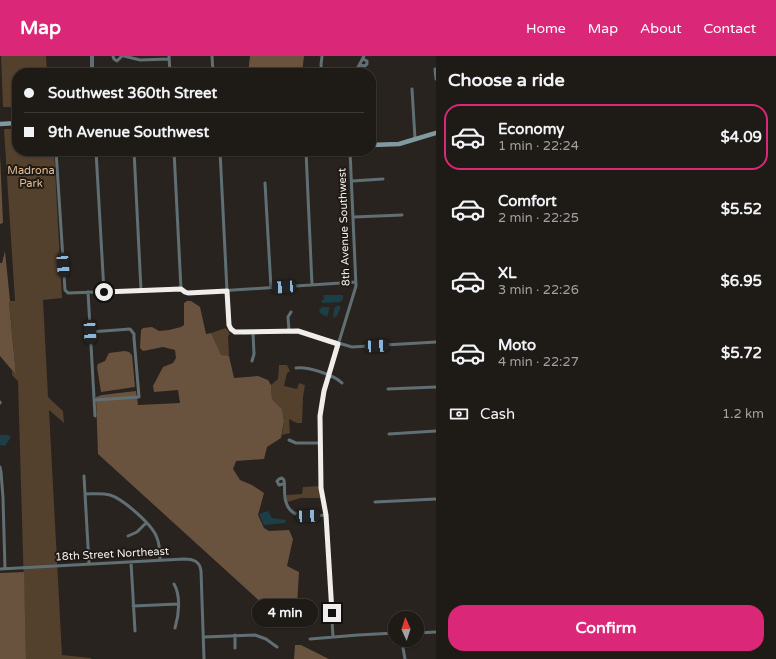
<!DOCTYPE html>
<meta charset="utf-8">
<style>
:root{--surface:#1e1a16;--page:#2b2723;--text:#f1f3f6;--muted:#a1a1a1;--line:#3c3835;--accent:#db2777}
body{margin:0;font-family:"Varela Round",sans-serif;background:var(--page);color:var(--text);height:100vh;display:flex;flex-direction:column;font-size:15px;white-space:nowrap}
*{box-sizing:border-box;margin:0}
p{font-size:13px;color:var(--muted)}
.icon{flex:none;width:22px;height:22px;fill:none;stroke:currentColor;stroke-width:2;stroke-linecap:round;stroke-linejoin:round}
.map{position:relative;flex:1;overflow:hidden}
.side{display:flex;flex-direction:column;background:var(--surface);width:340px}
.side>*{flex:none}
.hud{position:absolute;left:12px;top:12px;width:364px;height:88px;border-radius:16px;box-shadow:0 1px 3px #0004,0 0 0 1px var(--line);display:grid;align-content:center;height:88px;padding:0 12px;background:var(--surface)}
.needle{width:26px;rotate:357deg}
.controls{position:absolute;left:388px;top:555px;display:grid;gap:8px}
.controls a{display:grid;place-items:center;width:36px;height:36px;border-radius:50%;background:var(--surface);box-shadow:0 1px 3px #0004,0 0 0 1px var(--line);font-size:20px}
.end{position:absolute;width:18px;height:18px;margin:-9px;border:5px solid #f1edea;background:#111;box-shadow:0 0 0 2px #111}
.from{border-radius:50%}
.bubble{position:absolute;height:28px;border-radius:14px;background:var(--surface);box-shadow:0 1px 3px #0004,0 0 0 1px var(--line);font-size:13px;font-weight:800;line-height:28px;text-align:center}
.car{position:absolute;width:12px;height:24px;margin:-12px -6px;border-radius:5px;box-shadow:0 0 3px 1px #0007;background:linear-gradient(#222 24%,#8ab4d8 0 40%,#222 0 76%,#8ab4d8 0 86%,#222 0)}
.hud b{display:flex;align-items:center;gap:14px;height:38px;font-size:15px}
.hud b+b{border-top:1px solid var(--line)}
.hud i{width:10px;height:10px;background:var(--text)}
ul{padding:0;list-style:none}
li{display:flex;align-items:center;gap:12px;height:66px;margin:0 8px 6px;padding:0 4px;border:2px solid transparent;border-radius:16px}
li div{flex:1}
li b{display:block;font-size:15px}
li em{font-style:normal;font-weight:800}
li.selected{border-color:var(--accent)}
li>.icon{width:36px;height:36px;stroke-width:1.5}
h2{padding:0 12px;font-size:18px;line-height:48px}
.pay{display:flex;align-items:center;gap:10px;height:44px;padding:0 12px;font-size:15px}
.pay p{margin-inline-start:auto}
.button{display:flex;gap:8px;margin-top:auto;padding:8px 12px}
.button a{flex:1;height:46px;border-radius:16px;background:var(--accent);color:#fff;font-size:16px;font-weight:800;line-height:46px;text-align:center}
header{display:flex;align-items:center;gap:24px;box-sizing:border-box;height:56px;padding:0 20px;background:var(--accent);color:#fff}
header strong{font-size:19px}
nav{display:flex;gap:22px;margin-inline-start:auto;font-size:14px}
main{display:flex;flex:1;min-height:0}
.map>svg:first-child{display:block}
</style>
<header>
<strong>Map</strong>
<nav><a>Home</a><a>Map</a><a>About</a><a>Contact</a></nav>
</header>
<main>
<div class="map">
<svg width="436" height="603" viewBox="0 0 436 603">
<rect width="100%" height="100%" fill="#28231e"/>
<!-- green -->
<path fill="#53402d" d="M1,0h45l1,17h-30v34h-14z
M5,73h12v22h37l8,147 -19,2 5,97 15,14 1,12 -15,-13 13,245 29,3v1h-65l-8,-278 -6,-6v-4l4,4 -7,-74h6l-11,-171z
M226,272l4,6 -2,2 1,20h-8l-10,-23z
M279,309h8l3,6 -3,2 -3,13 13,3 2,-6 6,2 -2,12 -1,26h-5l-8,-4 1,14 -8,2 2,-14 -2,-12 -10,-10 -1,-14 7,-6z
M319,430l1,12h-19l-14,4 -1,-7 16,-1 1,-7z"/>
<!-- forest -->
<path fill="#69533e" d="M250,0h54l-2,17h-54z
M0,99l3,68 -3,1z
M5,195l5,50 -1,1 7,73 -16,-19v-93h2z
M187,245h4l9,6 6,27 5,-1 10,22 8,1 5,22 24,-2 10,4 3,5 1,14 10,10 2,12 -3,17 -14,9 -3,12 -28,2 -3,8 7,11 12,5 12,8 -6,22 6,13 5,3 20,-1 4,9 -6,27 12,6 -2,34 -2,4 -3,1 -12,-2 -5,6 -177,-161 -2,-57 6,-2 34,-4 2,14 42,-2 -2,-13 -24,2 -1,-6 10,-19 10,-4 3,-5 -1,-8 -12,-3 -20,4 -3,-3 1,-18 2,-2 9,-1 7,4 10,-1 12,-3 3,-2v-22z
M125,295l4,1 3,3 3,32 -34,5 -4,-25 1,-3 7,-3 4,-8z
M24,516l2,87h-26v-86z
M295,589h6l28,14h-35z"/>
<!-- water -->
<path fill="#1c3e47" d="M323,239h20v4l-3,3 -17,1 -2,-2 3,-2z
M336,250h4v3l-3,7 -4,2 1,-9z
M322,251h8l-3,10 -7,-4 -1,-3z
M0,379h8l3,2 -6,9 -5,-1z
M268,455l4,7 14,2 -1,3 -21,2 -5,-11z"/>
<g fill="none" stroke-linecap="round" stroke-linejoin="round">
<!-- minor -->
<path stroke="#606f73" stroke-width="3" d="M113,0l1,3 3,2 5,-5
M124,0l16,4 29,-1
M169,0l1,17
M212,0l1,17
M322,0l-1,9 1,8
M360,9l5,1 2,-2v-3l-4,-2
M435,13l1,10
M355,17l9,-17
M412,33l3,50
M371,56l2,2 -2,3
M56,95l9,139 3,3 113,-4 4,4h3l168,-11
M96,95l8,141
M134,95l7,139
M174,95l7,138
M220,95l7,140 2,34 4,6 11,2 54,-2 54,16 84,-5
M306,95l6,134
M352,125l31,-2
M265,127l6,105
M354,161l48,-2
M88,236l7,124
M289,275l-1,-14 3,-5
M90,276l40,-3 4,5v4l5,59 -44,3
M252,305l2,-7 -1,-21
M296,312c11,-2 38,7 46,15
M388,333l48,-2
M0,346v1
M389,378l47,-3
M289,384l7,3h24
M0,411l1,5 2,26 2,71
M84,420l5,88
M283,428l-4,1 -2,-4 2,-2 3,-1 2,2c1,6 0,12 1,18 4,23 24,18 41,17
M85,438c9,0 17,-1 25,1 13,4 43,30 47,43 3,7 3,15 3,22
M375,446l61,-3
M128,480l9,-4 9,-9
M131,506l4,69
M0,513l184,-10c9,0 16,2 17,12l3,88
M174,528c7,12 5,31 1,44
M133,550l45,-2
M417,577l19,-1
M235,579v13
M204,581l51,-2 11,4 11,8
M333,581l-7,-122 -5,-27 -1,-72 4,-25 32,-105 -6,-135
M310,583l48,-4 37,-2
M405,603l-2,-11 2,-8"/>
<!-- tertiary -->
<path stroke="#606f73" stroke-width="4" d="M92,17v-17"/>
<!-- secondary -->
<path stroke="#819aa1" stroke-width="4.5" d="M0,68l17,-1
M371,89l28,-1 37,-11"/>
</g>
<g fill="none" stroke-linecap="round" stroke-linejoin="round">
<!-- route -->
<path stroke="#f1edea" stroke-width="5" d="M104,236l77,-3 4,3 3,1 39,-2 2,34 2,4 4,3 63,-1 40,13 -14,47 -4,25 1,72 5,27 6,98"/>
</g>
<g text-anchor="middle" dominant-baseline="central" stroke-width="4" stroke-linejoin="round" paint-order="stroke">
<!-- park labels -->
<g font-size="11" fill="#e5bc92" stroke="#1f1a15">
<text x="31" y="114">Madrona<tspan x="31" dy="13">Park</tspan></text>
</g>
<!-- street labels -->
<g font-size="11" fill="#f1edea" stroke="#1f1a15">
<text transform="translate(344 171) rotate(-92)">8th Avenue Southwest</text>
<text transform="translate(112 498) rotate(-3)">18th Street Northeast</text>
</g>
</g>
</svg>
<div class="controls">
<a><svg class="needle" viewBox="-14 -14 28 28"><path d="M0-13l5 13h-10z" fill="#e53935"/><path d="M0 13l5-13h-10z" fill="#a1a1a1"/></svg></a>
</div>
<i class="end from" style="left:104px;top:236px"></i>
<i class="end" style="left:332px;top:557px"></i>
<div class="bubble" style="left:252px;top:543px;width:66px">4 min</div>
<i class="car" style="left:63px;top:209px;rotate:176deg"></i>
<i class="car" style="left:284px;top:231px;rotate:266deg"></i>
<i class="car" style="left:90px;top:276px;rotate:177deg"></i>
<i class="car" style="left:377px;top:290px;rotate:87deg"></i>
<i class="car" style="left:308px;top:460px;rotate:87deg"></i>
<div class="hud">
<b><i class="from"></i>Southwest 360th Street</b>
<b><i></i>9th Avenue Southwest</b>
</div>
</div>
<section class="side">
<h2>Choose a ride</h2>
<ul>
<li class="selected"><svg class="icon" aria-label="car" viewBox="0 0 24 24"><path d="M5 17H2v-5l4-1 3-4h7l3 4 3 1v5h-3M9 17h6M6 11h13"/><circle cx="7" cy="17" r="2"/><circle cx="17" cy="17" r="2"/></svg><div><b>Economy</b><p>1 min · 22:24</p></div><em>$4.09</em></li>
<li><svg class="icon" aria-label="car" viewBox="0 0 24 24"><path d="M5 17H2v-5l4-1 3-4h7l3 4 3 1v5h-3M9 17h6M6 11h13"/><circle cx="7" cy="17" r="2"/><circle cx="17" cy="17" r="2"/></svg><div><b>Comfort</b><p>2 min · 22:25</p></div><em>$5.52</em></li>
<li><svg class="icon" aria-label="car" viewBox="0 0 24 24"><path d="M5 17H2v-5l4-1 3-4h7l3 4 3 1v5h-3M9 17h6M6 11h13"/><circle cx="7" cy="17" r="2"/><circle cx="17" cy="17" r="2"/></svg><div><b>XL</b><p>3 min · 22:26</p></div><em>$6.95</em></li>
<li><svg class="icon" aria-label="car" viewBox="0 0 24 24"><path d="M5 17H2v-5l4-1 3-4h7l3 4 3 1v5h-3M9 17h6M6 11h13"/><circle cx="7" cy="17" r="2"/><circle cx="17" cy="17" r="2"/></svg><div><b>Moto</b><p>4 min · 22:27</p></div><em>$5.72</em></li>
</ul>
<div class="pay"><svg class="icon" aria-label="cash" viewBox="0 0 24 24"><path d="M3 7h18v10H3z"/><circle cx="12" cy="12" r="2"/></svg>Cash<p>1.2 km</p></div>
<div class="button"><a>Confirm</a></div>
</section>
</main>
